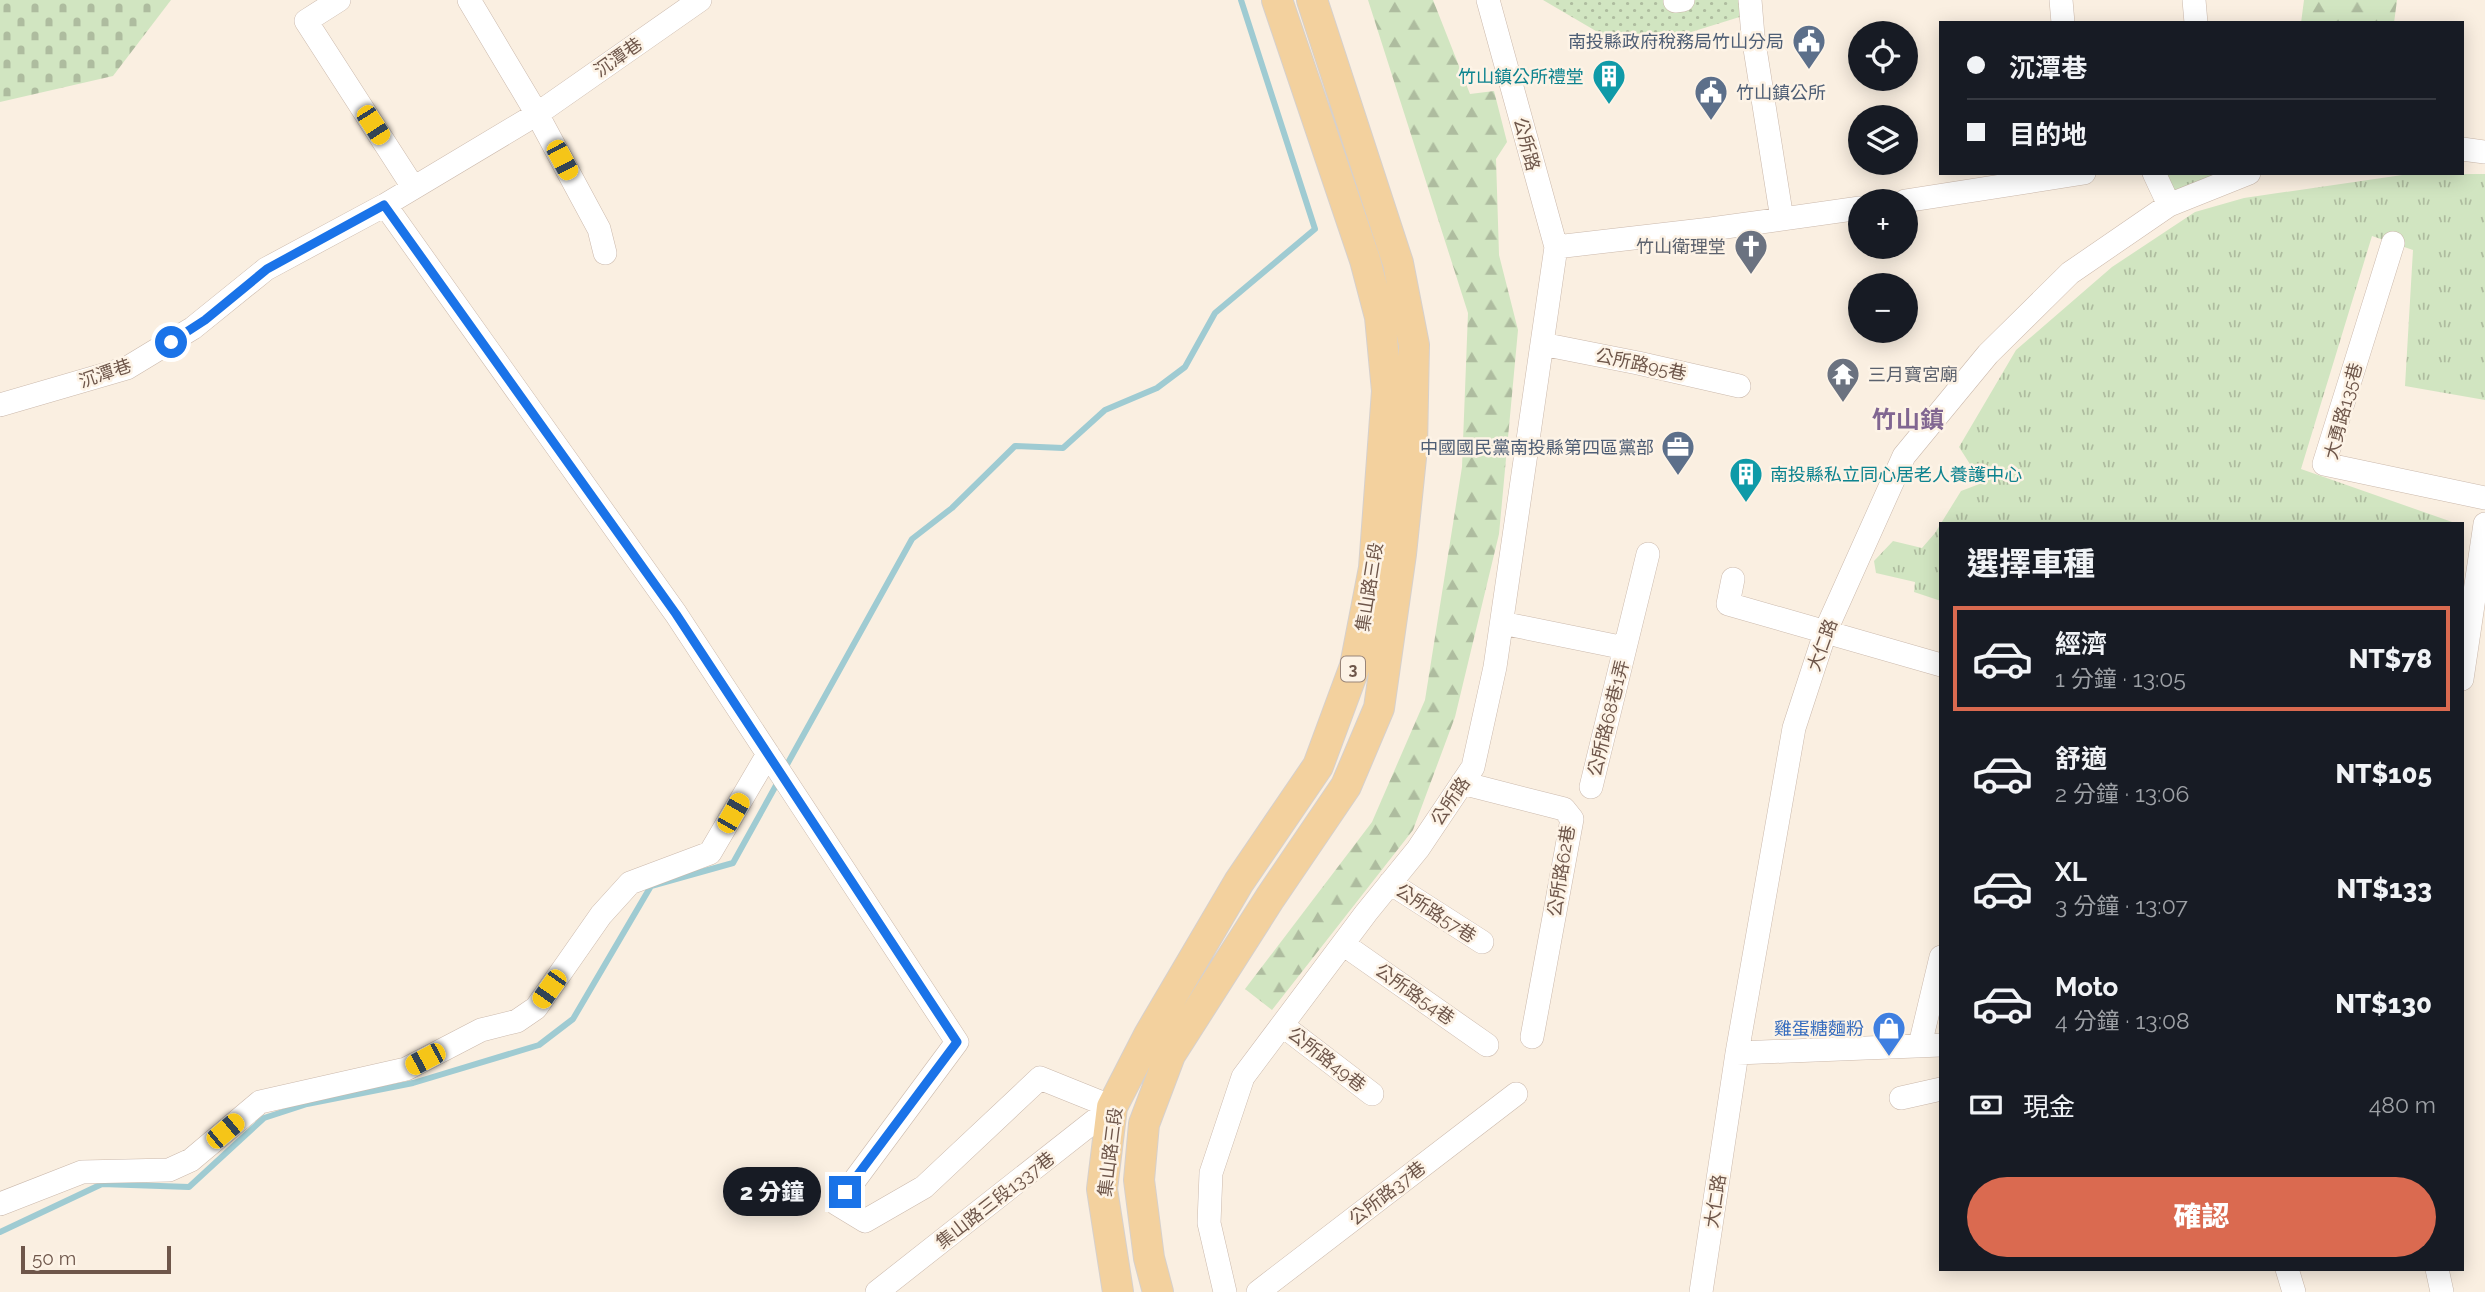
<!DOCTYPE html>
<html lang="zh-TW">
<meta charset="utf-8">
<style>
:root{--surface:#171b24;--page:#20242c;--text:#f1f3f6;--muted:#9ea1a6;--line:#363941;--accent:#da6a50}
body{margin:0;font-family:Raleway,"Noto Sans TC",sans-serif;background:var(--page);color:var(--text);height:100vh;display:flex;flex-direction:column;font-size:26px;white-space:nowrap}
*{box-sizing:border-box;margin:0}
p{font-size:23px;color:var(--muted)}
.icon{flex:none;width:38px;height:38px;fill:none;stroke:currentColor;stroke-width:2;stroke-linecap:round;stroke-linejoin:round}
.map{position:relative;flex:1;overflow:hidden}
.panel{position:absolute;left:1939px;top:522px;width:525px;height:749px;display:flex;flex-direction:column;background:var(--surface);border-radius:0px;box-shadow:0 4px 18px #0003}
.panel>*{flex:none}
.guide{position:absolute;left:1939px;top:21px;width:525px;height:154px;border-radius:0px;box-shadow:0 4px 18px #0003;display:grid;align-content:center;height:154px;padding:0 28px;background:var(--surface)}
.buttons{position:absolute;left:1848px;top:21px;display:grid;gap:14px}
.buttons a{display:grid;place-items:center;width:70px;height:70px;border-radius:50%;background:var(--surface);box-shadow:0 4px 18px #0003;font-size:35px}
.scale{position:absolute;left:21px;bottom:18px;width:150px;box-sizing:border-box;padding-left:7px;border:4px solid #6e564a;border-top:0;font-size:19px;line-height:24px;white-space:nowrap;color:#6e564a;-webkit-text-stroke:5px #fdf3e6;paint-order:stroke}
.end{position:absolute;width:32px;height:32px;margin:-16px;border:9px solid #1a73e8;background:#fff;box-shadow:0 0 0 4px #fff}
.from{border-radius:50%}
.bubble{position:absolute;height:49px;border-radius:24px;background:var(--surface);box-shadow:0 4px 18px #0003;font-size:23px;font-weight:800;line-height:49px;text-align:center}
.car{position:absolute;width:21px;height:42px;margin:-21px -10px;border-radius:9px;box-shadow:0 0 5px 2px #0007;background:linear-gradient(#f5c518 24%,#345 0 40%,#f5c518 0 76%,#345 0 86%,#f5c518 0)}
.guide b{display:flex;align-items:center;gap:24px;height:66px;font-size:26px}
.guide b+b{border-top:2px solid var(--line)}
.guide i{width:18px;height:18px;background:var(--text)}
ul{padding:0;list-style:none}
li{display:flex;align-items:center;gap:21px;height:105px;margin:0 14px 10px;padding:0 14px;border:4px solid transparent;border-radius:0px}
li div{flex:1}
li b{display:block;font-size:26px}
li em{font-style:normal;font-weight:800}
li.selected{border-color:var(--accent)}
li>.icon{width:63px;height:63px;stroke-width:1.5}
h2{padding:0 28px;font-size:32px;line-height:84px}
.pay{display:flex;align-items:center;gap:18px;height:77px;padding:0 28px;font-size:26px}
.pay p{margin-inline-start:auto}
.cta{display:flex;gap:14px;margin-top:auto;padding:14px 28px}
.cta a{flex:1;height:80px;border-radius:42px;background:var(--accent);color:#fff;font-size:28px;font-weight:800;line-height:80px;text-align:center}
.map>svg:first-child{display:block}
</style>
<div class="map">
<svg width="2485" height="1292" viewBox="0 0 2485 1292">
<defs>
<pattern id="grass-tufts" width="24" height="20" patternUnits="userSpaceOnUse" patternTransform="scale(1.75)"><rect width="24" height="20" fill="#d1e5c1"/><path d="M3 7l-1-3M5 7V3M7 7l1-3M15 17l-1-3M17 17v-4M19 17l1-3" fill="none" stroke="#aebc9f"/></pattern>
<pattern id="forest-firs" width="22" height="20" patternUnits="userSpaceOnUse" patternTransform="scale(1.75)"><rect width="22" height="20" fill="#d1e5c1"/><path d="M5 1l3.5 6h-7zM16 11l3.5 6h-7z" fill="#aebc9f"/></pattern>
<pattern id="cemetery-stones" width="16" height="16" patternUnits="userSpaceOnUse" patternTransform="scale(1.75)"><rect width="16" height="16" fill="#d1e5c1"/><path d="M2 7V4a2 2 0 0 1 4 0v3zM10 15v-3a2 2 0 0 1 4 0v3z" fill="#aebc9f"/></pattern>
<pattern id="park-dots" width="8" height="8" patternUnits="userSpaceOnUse" patternTransform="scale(1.75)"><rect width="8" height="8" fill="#d1e5c1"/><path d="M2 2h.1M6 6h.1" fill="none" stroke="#aebc9f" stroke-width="1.8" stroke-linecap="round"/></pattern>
</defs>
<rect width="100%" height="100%" fill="#faefe1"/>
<!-- grass -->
<path fill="url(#grass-tufts)" d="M2154,173h81l-66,32z
M2409,174h76v226l-80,-14 8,-136 -41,-14 -71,233 154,54h-514v78l-27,-9 1,-10 -39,-9 -2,-12 19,-20 29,7 13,-15 26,-42 21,-8 -23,-36 57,-97 96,-83 83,-55 49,-14z"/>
<!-- forest -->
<path fill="url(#forest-firs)" d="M1368,0h65l37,94 24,-3 13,51 -11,17 3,96 19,75 -19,204 -44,183 -42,113 -141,180 -27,-21 127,-167 53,-122 37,-233 6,-154z
M2304,0h93l-3,23h-93z"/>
<!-- cemetery -->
<path fill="url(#cemetery-stones)" d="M0,0h171l-58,76 -113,26z"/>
<!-- park -->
<path fill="url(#park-dots)" d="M1543,0h213l-10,15 -116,36z"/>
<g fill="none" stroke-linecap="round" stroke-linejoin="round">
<!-- stream -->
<path stroke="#9fcbd2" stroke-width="6" d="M784,770l128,-231 40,-31 63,-62 48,2 42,-38 52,-22 28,-21 30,-54 100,-84 -74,-229
M0,1232l102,-48 87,3 75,-69 43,-14 106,-21 126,-38 34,-26 78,-133 82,-23 46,-83"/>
<defs>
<path id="minor" d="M339,0l-33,21 107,166
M469,0l68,114 62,115 6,24
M1750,0l3,36 29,183
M2061,0l2,23
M2194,0l2,23
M1675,1l8,-1
M2462,149l23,3
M2154,173l15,32
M1905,201l179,-28
M385,205l291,409 281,428 -120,162 28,17 59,-34 116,-109 72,29
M2393,243l-69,221 161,34
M1556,247l155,-18 149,-21
M1542,344l96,19 101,23
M0,405l127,-37 66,-40 73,-59 119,-64 152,-91 163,-114
M1733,579l-5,25 213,61
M1502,623l123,25
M2462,679l23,-155
M1462,783l102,26 8,10 -40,218
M1591,787l57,-233
M1390,883l92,59
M1343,944l144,101
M1282,1025l90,69
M1920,1045l21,-88
M1737,1053l204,-8
M1901,1098l40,-9
M0,1204l82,-32 87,-2 22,-10 69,-58 146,-33 75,-39 36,-9 19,-13 65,-93 29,-32 80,-30 58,-99
M2287,1269l7,23
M2437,1269l5,23
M877,1292l235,-185
M1225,1292l-16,-69 2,-50 32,-96 123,-164 52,-64 55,-82 22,-100 61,-420 -68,-247
M1258,1292l258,-198
M1701,1292l36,-239 57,-325 32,-98 78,-174 84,-102 82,-81 99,-68 80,-32"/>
<path id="major" d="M1118,1292l-16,-103 10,-82 37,-72 90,-153 79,-116 37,-100 19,-98 13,-177 -7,-74 -15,-57 -88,-260
M1158,1292l-9,-34 -10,-78 5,-56 26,-69 100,-157 76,-112 33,-78 22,-154 11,-106 2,-103 -16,-82 -86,-263"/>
</defs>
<!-- minor casing -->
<use href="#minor" stroke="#cbb9ac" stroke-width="24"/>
<!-- major casing -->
<use href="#major" stroke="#d6d0cc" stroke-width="32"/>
<!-- minor -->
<use href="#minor" stroke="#fff" stroke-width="23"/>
<!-- major -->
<use href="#major" stroke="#f3d19e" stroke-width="30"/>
</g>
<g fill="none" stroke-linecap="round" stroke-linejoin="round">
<!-- route -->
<path stroke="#1a73e8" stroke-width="9" d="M171,342l34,-22 62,-51 117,-64 292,409 281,428 -112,150"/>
</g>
<!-- icons -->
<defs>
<symbol id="civic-pin" viewBox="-11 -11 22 30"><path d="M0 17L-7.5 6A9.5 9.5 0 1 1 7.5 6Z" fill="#5c6f8a" stroke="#fdf3e6"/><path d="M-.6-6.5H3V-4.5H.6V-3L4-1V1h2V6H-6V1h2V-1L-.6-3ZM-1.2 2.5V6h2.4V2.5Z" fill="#fff"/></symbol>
<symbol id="building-pin" viewBox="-11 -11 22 30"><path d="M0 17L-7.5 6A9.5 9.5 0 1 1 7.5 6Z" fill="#0f9aa8" stroke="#fdf3e6"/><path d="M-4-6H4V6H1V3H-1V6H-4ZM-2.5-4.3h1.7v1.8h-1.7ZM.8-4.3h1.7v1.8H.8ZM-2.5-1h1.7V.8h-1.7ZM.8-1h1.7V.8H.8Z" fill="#fff"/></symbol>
<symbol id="church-pin" viewBox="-11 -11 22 30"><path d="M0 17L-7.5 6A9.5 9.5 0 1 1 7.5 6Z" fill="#6b7280" stroke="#fdf3e6"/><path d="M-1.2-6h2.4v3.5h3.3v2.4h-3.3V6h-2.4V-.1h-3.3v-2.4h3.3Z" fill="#fff"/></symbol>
<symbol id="temple-pin" viewBox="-11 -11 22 30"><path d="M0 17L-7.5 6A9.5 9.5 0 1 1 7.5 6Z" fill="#6b7280" stroke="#fdf3e6"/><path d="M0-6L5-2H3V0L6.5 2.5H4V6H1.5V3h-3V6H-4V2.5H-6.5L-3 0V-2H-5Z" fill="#fff"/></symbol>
<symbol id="office-pin" viewBox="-11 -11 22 30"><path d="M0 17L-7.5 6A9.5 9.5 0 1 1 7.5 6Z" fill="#5c6f8a" stroke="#fdf3e6"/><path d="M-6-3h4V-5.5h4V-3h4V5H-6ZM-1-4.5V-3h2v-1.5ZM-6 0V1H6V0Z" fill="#fff"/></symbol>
<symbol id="shop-pin" viewBox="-11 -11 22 30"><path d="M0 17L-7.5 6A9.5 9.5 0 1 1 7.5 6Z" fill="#3f7fe0" stroke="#fdf3e6"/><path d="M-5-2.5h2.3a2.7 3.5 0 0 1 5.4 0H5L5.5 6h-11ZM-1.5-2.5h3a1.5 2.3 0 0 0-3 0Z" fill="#fff"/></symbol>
</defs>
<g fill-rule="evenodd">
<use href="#civic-pin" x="1790" y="22" width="38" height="52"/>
<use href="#building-pin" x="1590" y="57" width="38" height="52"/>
<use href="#civic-pin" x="1692" y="73" width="38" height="52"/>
<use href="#church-pin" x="1732" y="227" width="38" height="52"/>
<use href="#temple-pin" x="1824" y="355" width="38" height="52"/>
<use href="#office-pin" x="1659" y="428" width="38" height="52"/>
<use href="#building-pin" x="1727" y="455" width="38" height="52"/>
<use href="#shop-pin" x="1870" y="1009" width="38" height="52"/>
</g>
<g text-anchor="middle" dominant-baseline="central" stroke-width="5" stroke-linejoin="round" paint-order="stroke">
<!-- shield labels -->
<rect fill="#fdf3e6" stroke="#998579" stroke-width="2" x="1341" y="656.5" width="24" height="25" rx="5"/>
<g font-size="16" font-weight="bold" fill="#6e564a">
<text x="1353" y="669">3</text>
</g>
<!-- service labels -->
<g font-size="18" fill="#4e5e75" stroke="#fdf3e6" text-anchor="end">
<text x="1784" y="41">南投縣政府稅務局竹山分局</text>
<text x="1736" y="92" text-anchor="start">竹山鎮公所</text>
<text x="1654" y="447">中國國民黨南投縣第四區黨部</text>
</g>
<!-- street labels -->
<g font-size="18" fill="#6e564a" stroke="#fdf3e6">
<text transform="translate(618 57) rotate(-35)">沉潭巷</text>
<text transform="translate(1527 144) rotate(75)">公所路</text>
<text transform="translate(1641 364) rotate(12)">公所路95巷</text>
<text transform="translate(105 373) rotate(-19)">沉潭巷</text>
<text transform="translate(2343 411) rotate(-75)">大勇路135巷</text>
<text transform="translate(1369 587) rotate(-81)">集山路三段</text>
<text transform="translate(1822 645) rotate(-70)">大仁路</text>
<text transform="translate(1608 718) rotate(-76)">公所路68巷1弄</text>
<text transform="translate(1450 801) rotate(-56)">公所路</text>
<text transform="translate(1561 871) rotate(-81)">公所路62巷</text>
<text transform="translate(1436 913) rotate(33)">公所路57巷</text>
<text transform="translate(1415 994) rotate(35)">公所路54巷</text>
<text transform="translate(1327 1059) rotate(38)">公所路49巷</text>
<text transform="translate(1110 1152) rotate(-83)">集山路三段</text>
<text transform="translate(1387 1193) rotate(-38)">公所路37巷</text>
<text transform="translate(995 1200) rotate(-38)">集山路三段1337巷</text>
<text transform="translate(1715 1201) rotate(-81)">大仁路</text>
</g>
<!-- culture labels -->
<g font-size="18" fill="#0d838f" stroke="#fdf3e6" text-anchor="end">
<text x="1584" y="76">竹山鎮公所禮堂</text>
<text x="1770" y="474" text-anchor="start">南投縣私立同心居老人養護中心</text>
</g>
<!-- worship labels -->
<g font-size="18" fill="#5b616d" stroke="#fdf3e6" text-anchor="end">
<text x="1726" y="246">竹山衛理堂</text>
<text x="1868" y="374" text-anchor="start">三月寶宮廟</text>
</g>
<!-- shop labels -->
<g font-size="18" fill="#366cbe" stroke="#fdf3e6" text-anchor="end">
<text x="1864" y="1028">雞蛋糖麵粉</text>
</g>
<!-- district labels -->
<g font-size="24" font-weight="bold" fill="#816691" stroke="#fdf3e6">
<text x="1908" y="419">竹山鎮</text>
</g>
</g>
</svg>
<div class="buttons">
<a><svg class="icon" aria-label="locate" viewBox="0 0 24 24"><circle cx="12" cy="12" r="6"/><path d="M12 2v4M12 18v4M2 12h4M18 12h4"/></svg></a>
<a><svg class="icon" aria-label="layers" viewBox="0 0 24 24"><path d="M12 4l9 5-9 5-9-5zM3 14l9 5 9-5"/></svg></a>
<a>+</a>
<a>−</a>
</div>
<div class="scale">50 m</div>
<i class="end from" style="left:171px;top:342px"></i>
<i class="end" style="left:845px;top:1192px"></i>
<div class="bubble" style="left:723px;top:1167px;width:98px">2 分鐘</div>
<i class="car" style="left:373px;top:125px;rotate:147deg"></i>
<i class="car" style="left:562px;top:160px;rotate:152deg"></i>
<i class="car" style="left:733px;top:813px;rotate:30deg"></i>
<i class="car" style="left:549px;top:989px;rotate:215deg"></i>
<i class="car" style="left:425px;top:1059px;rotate:242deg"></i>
<i class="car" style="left:225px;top:1131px;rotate:50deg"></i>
<div class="guide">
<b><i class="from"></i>沉潭巷</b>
<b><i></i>目的地</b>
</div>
<section class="panel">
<h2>選擇車種</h2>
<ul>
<li class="selected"><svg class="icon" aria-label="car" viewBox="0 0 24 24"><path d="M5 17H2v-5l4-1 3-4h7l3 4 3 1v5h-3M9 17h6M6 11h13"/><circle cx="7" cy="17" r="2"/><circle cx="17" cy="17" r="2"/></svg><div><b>經濟</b><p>1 分鐘 · 13:05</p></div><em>NT$78</em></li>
<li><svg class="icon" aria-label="car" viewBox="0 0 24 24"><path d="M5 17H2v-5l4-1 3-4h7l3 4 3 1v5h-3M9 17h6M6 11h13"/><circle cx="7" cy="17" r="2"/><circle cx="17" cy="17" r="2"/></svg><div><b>舒適</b><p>2 分鐘 · 13:06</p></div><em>NT$105</em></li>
<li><svg class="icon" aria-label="car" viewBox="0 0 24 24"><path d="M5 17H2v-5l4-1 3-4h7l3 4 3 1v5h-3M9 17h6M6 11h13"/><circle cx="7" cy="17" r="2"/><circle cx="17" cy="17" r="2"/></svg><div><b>XL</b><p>3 分鐘 · 13:07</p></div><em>NT$133</em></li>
<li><svg class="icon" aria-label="car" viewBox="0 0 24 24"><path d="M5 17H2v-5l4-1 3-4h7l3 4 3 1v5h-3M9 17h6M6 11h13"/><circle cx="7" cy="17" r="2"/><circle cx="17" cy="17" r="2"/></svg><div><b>Moto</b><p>4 分鐘 · 13:08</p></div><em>NT$130</em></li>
</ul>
<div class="pay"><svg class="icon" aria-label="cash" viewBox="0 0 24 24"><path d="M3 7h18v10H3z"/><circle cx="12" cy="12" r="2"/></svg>現金<p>480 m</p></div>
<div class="cta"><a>確認</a></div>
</section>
</div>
